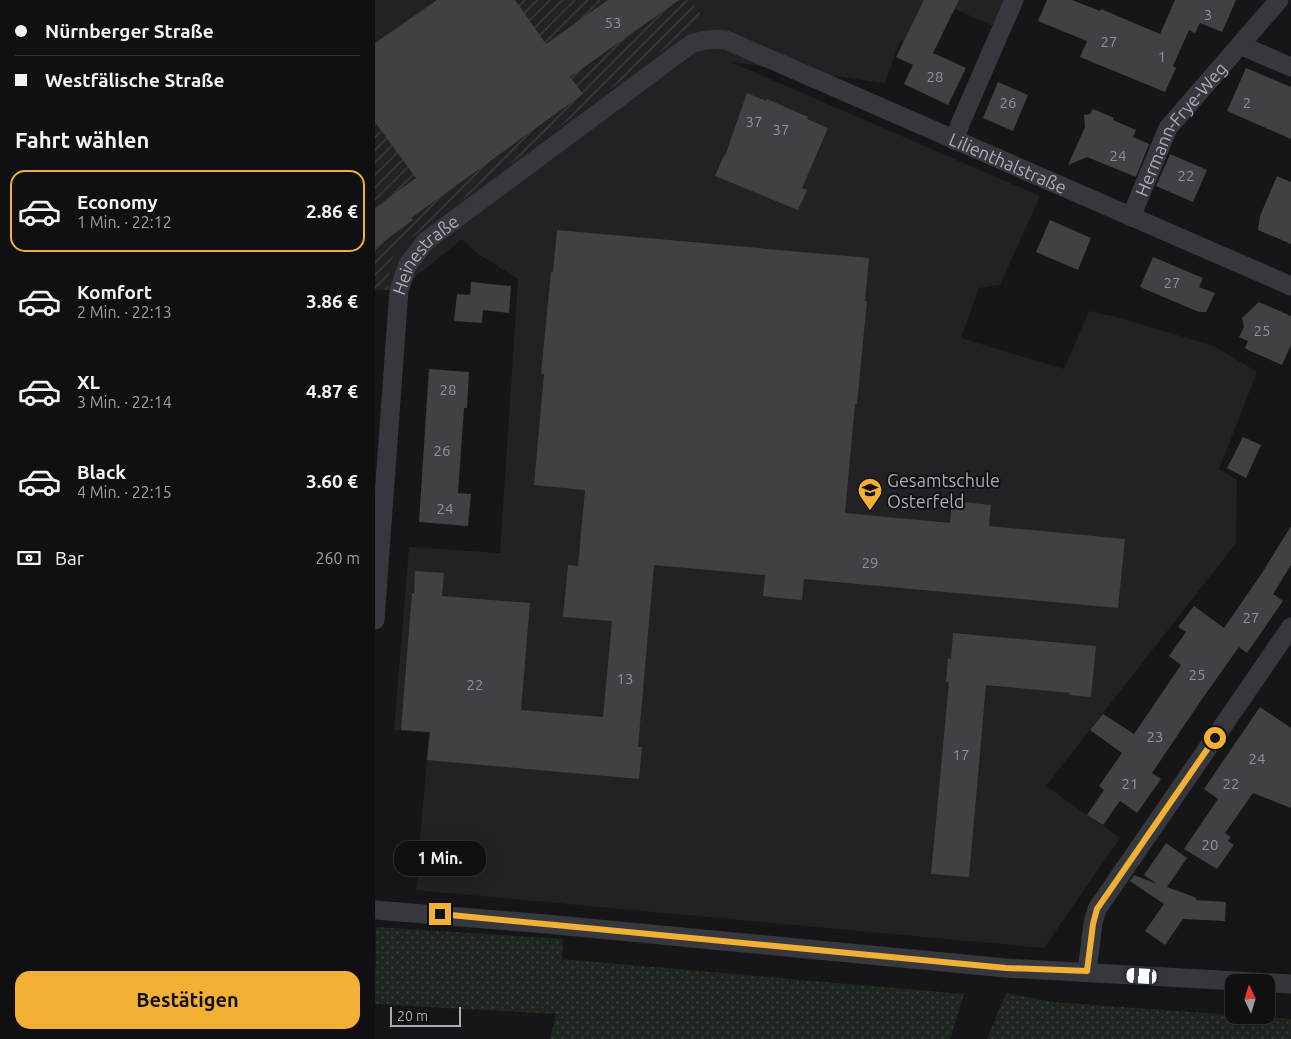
<!DOCTYPE html>
<html lang="de">
<meta charset="utf-8">
<style>
:root{--surface:#101012;--page:#1e1e20;--text:#f1f3f6;--muted:#9c9d9f;--line:#303032;--accent:#f2b134}
body{margin:0;font-family:Ubuntu,sans-serif;background:var(--page);color:var(--text);height:100vh;display:flex;flex-direction:column;font-size:19px;white-space:nowrap}
*{box-sizing:border-box;margin:0}
p{font-size:16px;color:var(--muted)}
.icon{flex:none;width:28px;height:28px;fill:none;stroke:currentColor;stroke-width:2;stroke-linecap:round;stroke-linejoin:round}
.map{position:relative;flex:1;overflow:hidden}
.details{display:flex;flex-direction:column;background:var(--surface);width:375px}
.details>*{flex:none}
.top-card{display:grid;align-content:center;height:110px;padding:0 15px;background:var(--surface)}
.needle{width:32px;rotate:356deg}
.fabs{position:absolute;left:850px;top:974px;display:grid;gap:10px}
.fabs a{display:grid;place-items:center;width:50px;height:50px;border-radius:10px;background:var(--surface);box-shadow:0 5px 20px #0002,0 0 0 1px var(--line);font-size:25px}
.scale{position:absolute;left:15px;bottom:12px;width:71px;box-sizing:border-box;padding-left:5px;border:2px solid #a8adb8;border-top:0;font-size:14px;line-height:18px;white-space:nowrap;color:#a8adb8;-webkit-text-stroke:4px #111113;paint-order:stroke}
.end{position:absolute;width:22px;height:22px;margin:-11px;border:6px solid #f2b134;background:#111;box-shadow:0 0 0 2px #111}
.from{border-radius:50%}
.bubble{position:absolute;height:35px;border-radius:15px;background:var(--surface);box-shadow:0 5px 20px #0002,0 0 0 1px var(--line);font-size:16px;font-weight:600;line-height:35px;text-align:center}
.car{position:absolute;width:15px;height:30px;margin:-15px -8px;border-radius:6px;box-shadow:0 0 4px 1px #0007;background:linear-gradient(#fff 24%,#345 0 40%,#fff 0 76%,#345 0 86%,#fff 0)}
.top-card b{display:flex;align-items:center;gap:18px;height:48px;font-size:19px}
.top-card b+b{border-top:1px solid var(--line)}
.top-card i{width:12px;height:12px;background:var(--text)}
ul{padding:0;list-style:none}
li{display:flex;align-items:center;gap:15px;height:82px;margin:0 10px 8px;padding:0 5px;border:2px solid transparent;border-radius:15px}
li div{flex:1}
li b{display:block;font-size:19px}
li em{font-style:normal;font-weight:600}
li.current{border-color:var(--accent)}
li>.icon{width:45px;height:45px;stroke-width:1.5}
h2{padding:0 15px;font-size:22px;line-height:60px}
.pay{display:flex;align-items:center;gap:12px;height:55px;padding:0 15px;font-size:19px}
.pay p{margin-inline-start:auto}
.action{display:flex;gap:10px;margin-top:auto;padding:10px 15px}
.action a{flex:1;height:58px;border-radius:15px;background:var(--accent);color:#111;font-size:20px;font-weight:600;line-height:58px;text-align:center}
main{display:flex;flex:1;min-height:0}
.map>svg:first-child{display:block}
</style>
<main>
<section class="details">
<div class="top-card">
<b><i class="from"></i>Nürnberger Straße</b>
<b><i></i>Westfälische Straße</b>
</div>
<h2>Fahrt wählen</h2>
<ul>
<li class="current"><svg class="icon" aria-label="car" viewBox="0 0 24 24"><path d="M5 17H2v-5l4-1 3-4h7l3 4 3 1v5h-3M9 17h6M6 11h13"/><circle cx="7" cy="17" r="2"/><circle cx="17" cy="17" r="2"/></svg><div><b>Economy</b><p>1 Min. · 22:12</p></div><em>2.86 €</em></li>
<li><svg class="icon" aria-label="car" viewBox="0 0 24 24"><path d="M5 17H2v-5l4-1 3-4h7l3 4 3 1v5h-3M9 17h6M6 11h13"/><circle cx="7" cy="17" r="2"/><circle cx="17" cy="17" r="2"/></svg><div><b>Komfort</b><p>2 Min. · 22:13</p></div><em>3.86 €</em></li>
<li><svg class="icon" aria-label="car" viewBox="0 0 24 24"><path d="M5 17H2v-5l4-1 3-4h7l3 4 3 1v5h-3M9 17h6M6 11h13"/><circle cx="7" cy="17" r="2"/><circle cx="17" cy="17" r="2"/></svg><div><b>XL</b><p>3 Min. · 22:14</p></div><em>4.87 €</em></li>
<li><svg class="icon" aria-label="car" viewBox="0 0 24 24"><path d="M5 17H2v-5l4-1 3-4h7l3 4 3 1v5h-3M9 17h6M6 11h13"/><circle cx="7" cy="17" r="2"/><circle cx="17" cy="17" r="2"/></svg><div><b>Black</b><p>4 Min. · 22:15</p></div><em>3.60 €</em></li>
</ul>
<div class="pay"><svg class="icon" aria-label="cash" viewBox="0 0 24 24"><path d="M3 7h18v10H3z"/><circle cx="12" cy="12" r="2"/></svg>Bar<p>260 m</p></div>
<div class="action"><a>Bestätigen</a></div>
</section>
<div class="map">
<svg width="916" height="1039" viewBox="0 0 916 1039">
<defs>
<pattern id="industrial-furrows" width="10" height="10" patternUnits="userSpaceOnUse" patternTransform="scale(1.25)"><rect width="10" height="10" fill="#222225"/><path d="M-1 1l2-2M0 10L10 0M9 11l2-2" fill="none" stroke="#3f3f43"/></pattern>
<pattern id="grass-dots" width="8" height="8" patternUnits="userSpaceOnUse" patternTransform="scale(1.25)"><rect width="8" height="8" fill="#1e261f"/><path d="M2 2h.1M6 6h.1" fill="none" stroke="#3c433d" stroke-width="1.8" stroke-linecap="round"/></pattern>
</defs>
<rect width="100%" height="100%" fill="#161618"/>
<!-- built -->
<path fill="#222225" d="M0,0h629l-12,26 -39,-18 -20,41 -33,-9 -15,43 -154,-21 309,134 -40,89 -21,3 -18,50 103,31 25,-58 27,6 98,29 43,26 -38,97 18,11 -1,63 -190,243 74,52 -76,110 -628,-58 13,-157 -35,-3 15,-183 91,6 18,-274 -41,-26 -15,-14 -63,51h-24z"/>
<!-- industrial -->
<path fill="url(#industrial-furrows)" d="M62,0h253l14,19 -309,231 -5,18 -2,22h-13v-247z"/>
<!-- grass -->
<path fill="url(#grass-dots)" d="M1,927l187,12 -1,20 402,35 -14,45h-400l6,-25 -181,-10z
M631,993l46,9 239,17v20h-304z"/>
<!-- building -->
<path fill="#404145" d="M62,0h78l31,44 62,-44h71l-109,77 13,17 -172,124 2,2 -38,28v-40l41,-30 -41,-56v-79z
M549,0h35l-26,53 33,15 -18,37 -44,-21 9,-19 -17,-8z
M672,0h25l28,11 1,-2 59,25 15,-34h61l-14,32 -22,-9 -5,10 -6,-3 -16,36 3,2 -11,24 -85,-35 7,-16 -49,-20z
M871,68l45,19v52l-64,-28z
M623,82l30,13 -15,36 -30,-13z
M372,93l19,8 1,-2 41,18 -1,2 21,9 -26,60 5,2 -9,20 -83,-34 9,-21 1,1z
M718,109l21,9 -1,2 23,10 -3,7 16,7 -13,33 -49,-20 -19,8 17,-38 -1,-12 6,-1z
M795,154l37,16 -14,32 -37,-16z
M902,176l14,6v62l-33,-14 2,-14z
M675,220l41,18 -13,32 -42,-18z
M182,230l312,28 -4,43h2l-10,103h-2l-10,109 105,10 2,-22 39,4 -2,21 136,13 -7,69 -314,-29 -2,21 -23,-2 -16,-2 2,-21 -111,-10 -16,182h4l-3,32 -212,-19 3,-28 -29,-2 11,-137h2l1,-22 29,2 -2,23 88,7 -9,107 82,7 9,-96 -49,-4 5,-52 10,1 7,-76 -51,-5 10,-111h-3l10,-102h2z
M778,257l50,21 -4,9 16,6 -9,19h-7l-59,-25z
M96,282l40,4 -2,27 -26,-3 -1,13 -28,-2 3,-27 13,1z
M884,302l32,14v29l-9,20 -34,-15 -3,-2 3,-7 -9,-4 5,-10 -2,-9z
M54,369l40,3 -2,36h-3l-6,85 13,1 -3,32 -49,-4z
M868,437l18,8 -15,33 -19,-10z
M916,526v39l-18,29 10,7 -36,52 -8,-6 -37,52 -50,74 9,6 -24,34 -17,-12 -17,24 -16,-10 17,-25 -5,-4 23,-33 -32,-23 13,-16 31,20 47,-69 -12,-9 17,-24 -8,-5 16,-21 30,22 38,-55z
M578,633l143,13 -5,51 -22,-2 1,-2 -84,-8 -17,192 -38,-3 18,-192h-3l2,-24 3,1z
M885,707l31,21v80l-38,-15 -28,40 6,4 -3,4 6,4 -17,24 -33,-20 34,-50 -14,-10z
M791,843l21,15 -20,29 30,11 -2,2 31,2 -1,19 -42,-2 -18,26 -20,-14 19,-27 -34,-23 4,-6 23,9 -13,-9z"/>
<g fill="none" stroke-linecap="round" stroke-linejoin="round">
<!-- street -->
<g stroke="#37383d" stroke-width="19">
<path d="M865,45l51,22"/>
<path d="M580,141l5,-17 54,-124"/>
<path id="s1" d="M756,217l37,-89 111,-128"/>
<path id="s2" d="M0,620l24,-330 9,-26 18,-23 265,-197c12,-4 22,-6 35,-4l565,246"/>
<path d="M0,910l171,14 460,44 285,16"/>
<path d="M712,971l6,-48 4,-14 194,-282"/>
</g>
</g>
<g fill="none" stroke-linecap="round" stroke-linejoin="round">
<!-- route -->
<path stroke="#f2b134" stroke-width="6" d="M65,914l566,54 81,3 6,-47 4,-15 118,-171"/>
</g>
<!-- icons -->
<defs>
<symbol id="school-pin" viewBox="-11 -11 22 30"><path d="M0 17L-7.5 6A9.5 9.5 0 1 1 7.5 6Z" fill="#f2b134" stroke="#111113"/><path d="M0-5L7-2L0 1L-7-2ZM-4 1L0 2.5L4 1V4Q0 6-4 4Z" fill="#111"/></symbol>
</defs>
<g fill-rule="evenodd">
<use href="#school-pin" x="481" y="476" width="28" height="38"/>
</g>
<g text-anchor="middle" dominant-baseline="central" stroke-width="4" stroke-linejoin="round" paint-order="stroke">
<!-- number labels -->
<g font-size="15" fill="#8e929b">
<text x="833" y="14">3</text>
<text x="238" y="22">53</text>
<text x="734" y="41">27</text>
<text x="787" y="56">1</text>
<text x="560" y="76">28</text>
<text x="633" y="102">26</text>
<text x="872" y="102">2</text>
<text x="379" y="121">37</text>
<text x="406" y="129">37</text>
<text x="743" y="155">24</text>
<text x="811" y="175">22</text>
<text x="797" y="282">27</text>
<text x="887" y="330">25</text>
<text x="73" y="389">28</text>
<text x="67" y="450">26</text>
<text x="70" y="508">24</text>
<text x="495" y="562">29</text>
<text x="876" y="617">27</text>
<text x="822" y="674">25</text>
<text x="250" y="678">13</text>
<text x="100" y="684">22</text>
<text x="780" y="736">23</text>
<text x="586" y="754">17</text>
<text x="882" y="758">24</text>
<text x="755" y="783">21</text>
<text x="856" y="783">22</text>
<text x="835" y="844">20</text>
</g>
<!-- street labels -->
<g font-size="18" fill="#a8adb8" stroke="#111113">
<text stroke="none"><textPath href="#s1" startOffset="102">Hermann-Frye-Weg</textPath></text>
<text stroke="none"><textPath href="#s2" startOffset="1061">Lilienthalstraße</textPath></text>
<text stroke="none"><textPath href="#s2" startOffset="376">Heinestraße</textPath></text>
</g>
<!-- poi labels -->
<g font-size="18" fill="#a8adb8" stroke="#111113" text-anchor="start">
<text x="512" y="480">Gesamtschule<tspan x="512" dy="21">Osterfeld</tspan></text>
</g>
</g>
</svg>
<div class="fabs">
<a><svg class="needle" viewBox="-14 -14 28 28"><path d="M0-13l5 13h-10z" fill="#e53935"/><path d="M0 13l5-13h-10z" fill="#9c9d9f"/></svg></a>
</div>
<div class="scale">20 m</div>
<i class="end from" style="left:840px;top:738px"></i>
<i class="end" style="left:65px;top:914px"></i>
<div class="bubble" style="left:19px;top:841px;width:92px">1 Min.</div>
<i class="car" style="left:767px;top:976px;rotate:273deg"></i>
</div>
</main>
